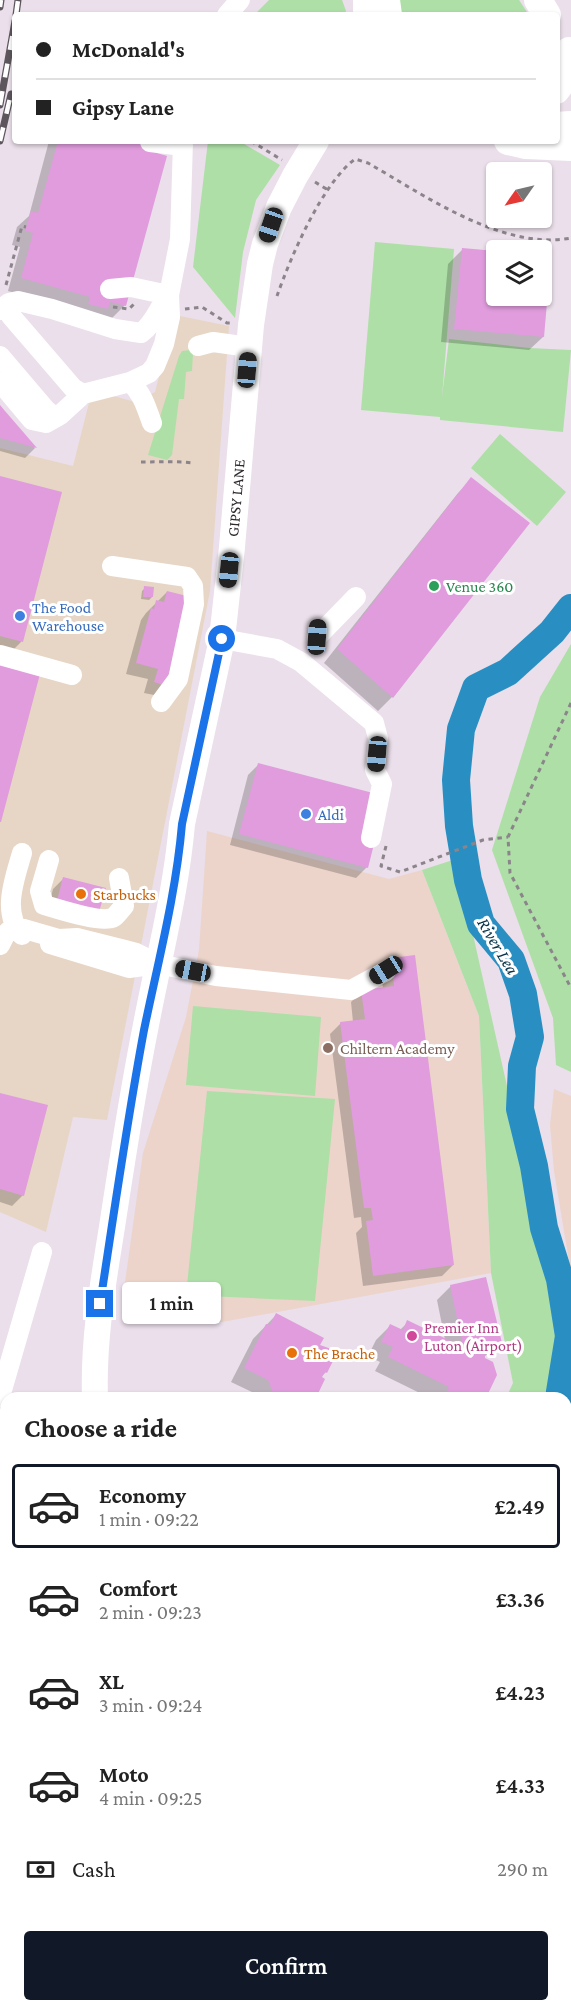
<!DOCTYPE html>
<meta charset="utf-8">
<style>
:root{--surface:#fff;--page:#f2f2f2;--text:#222;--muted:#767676;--line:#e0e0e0;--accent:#111827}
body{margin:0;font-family:"Crimson Pro",serif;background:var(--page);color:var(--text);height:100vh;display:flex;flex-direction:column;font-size:22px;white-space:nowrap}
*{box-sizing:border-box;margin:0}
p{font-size:20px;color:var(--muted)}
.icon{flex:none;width:33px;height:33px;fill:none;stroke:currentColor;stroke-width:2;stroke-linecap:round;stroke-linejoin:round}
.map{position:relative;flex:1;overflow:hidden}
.sheet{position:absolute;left:0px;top:1392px;width:572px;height:620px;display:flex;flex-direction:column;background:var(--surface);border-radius:18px 18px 0 0;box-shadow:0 2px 4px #0004}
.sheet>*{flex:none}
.guide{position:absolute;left:12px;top:12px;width:548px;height:132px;border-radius:6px;box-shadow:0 2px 4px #0004;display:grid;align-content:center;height:132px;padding:0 24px;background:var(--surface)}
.needle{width:39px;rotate:236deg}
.buttons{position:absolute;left:486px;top:162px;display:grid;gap:12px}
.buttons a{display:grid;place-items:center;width:66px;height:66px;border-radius:6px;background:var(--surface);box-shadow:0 2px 4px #0004;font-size:30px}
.end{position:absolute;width:27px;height:27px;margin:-14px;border:8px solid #1a73e8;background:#fff;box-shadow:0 0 0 3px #fff}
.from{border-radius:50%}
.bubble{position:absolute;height:42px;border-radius:6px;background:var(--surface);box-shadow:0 2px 4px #0004;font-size:20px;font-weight:600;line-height:42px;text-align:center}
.car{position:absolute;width:18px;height:36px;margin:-18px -9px;border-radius:8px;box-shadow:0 0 4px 2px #0007;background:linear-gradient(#222 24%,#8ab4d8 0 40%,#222 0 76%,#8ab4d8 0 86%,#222 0)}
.guide b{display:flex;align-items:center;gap:21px;height:57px;font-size:22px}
.guide b+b{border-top:2px solid var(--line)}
.guide i{width:15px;height:15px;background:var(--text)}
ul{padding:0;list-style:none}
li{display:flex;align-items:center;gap:18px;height:84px;margin:0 12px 9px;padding:0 12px;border:3px solid transparent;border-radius:6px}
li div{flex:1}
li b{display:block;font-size:22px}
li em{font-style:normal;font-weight:600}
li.current{border-color:var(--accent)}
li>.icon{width:54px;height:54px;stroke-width:1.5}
h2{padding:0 24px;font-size:27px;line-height:72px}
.pay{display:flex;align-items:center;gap:15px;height:66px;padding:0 24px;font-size:22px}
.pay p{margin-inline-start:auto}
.primary-button{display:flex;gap:12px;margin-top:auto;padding:12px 24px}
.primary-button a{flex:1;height:69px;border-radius:6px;background:var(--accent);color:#fff;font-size:24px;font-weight:600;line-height:69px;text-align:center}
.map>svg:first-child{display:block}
</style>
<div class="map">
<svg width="571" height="2011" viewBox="0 0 571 2011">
<rect width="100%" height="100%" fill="#eadfea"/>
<!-- commercial -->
<path fill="#e7d6c5" d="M175,315l54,11 -19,265 -103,529 -34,-3 -27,115 -46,-20v-764l73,18 17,-67 20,-4 25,7 20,-10z
M566,1490l5,2v98l-5,-2z"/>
<!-- education -->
<path fill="#ecd4ca" d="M207,831l182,48 33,-9 57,146 12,257 -269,49 -100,-18 21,-151 43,-136 13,-67z
M554,1089l17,7v177l-17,-102 -4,-46z
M571,1402v90l-5,-2v-71z"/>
<!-- green -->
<path fill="#aedfa7" d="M269,0h73l4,11 -2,4h-90z
M399,0h120l10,15h-128z
M208,141h31l41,24 -24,35 -13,52 -8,66 -42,-51z
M375,242l79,7 -12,148 7,-58 80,9 42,2 -8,82 -123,-12v-3l-79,-7z
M190,350l3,3 -1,18 -6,1 -2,27h-5l-7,56 -5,5 -19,-5 31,-99 3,-5z
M500,434l66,58 -29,34 -66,-58z
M571,644v428l-15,-7 -3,-47 -61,-168 48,-153z
M456,859l104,463 1,76h-55l7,-15 -22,-110 -12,-257 -57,-146z
M193,1006l128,11 -6,79 -129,-11z
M207,1091l128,8 -20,202 -129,-6z"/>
<!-- shadow -->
<path fill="#0003" d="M49,141h110l-34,164 -14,14 -103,-28 12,-44 -8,-2 5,-18 12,-11z
M462,250l34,3v43h46v-39l8,1 -7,79 -14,13 -88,-8 7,-78z
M0,407l35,41 -10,10 -25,-7z
M0,478l60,15 -39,149 -10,10 -11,-2z
M472,479l-80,218 -14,14 -54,-48 134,-170z
M145,588l7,9 -3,3 -8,-1 1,-8z
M167,592l18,5 -14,74 -4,4 -2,10 -11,10 -10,-2 4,-14 -22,-5 15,-54 5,-7z
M258,765l101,76 8,26 -11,11 -126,-33 18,-70z
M64,878l40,11 -57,23 6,-23z
M392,960l61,305 -11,11 -79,10 -7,-53 6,-6 -1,-10 -7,1 -24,-184 11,-11 12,-1 -2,-20 10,-10 22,-3 -2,-19z
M0,1094l23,101 -11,11 -12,-4z
M451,1286l49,56 -16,15v41h-54l-55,-27 5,-9 -12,-6 8,-16 14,-14 9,5 9,-9 37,18 -8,-40z
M276,1315l42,31 8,26 -6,6 -6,20h-58l-2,-5 -23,-11 22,-43z
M567,1557l4,2v22l-5,-3v-19z"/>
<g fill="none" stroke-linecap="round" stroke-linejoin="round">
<!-- river -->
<path stroke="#298fc2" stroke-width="28" d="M559,1398l10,-62 -9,-57 -16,-51 -10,-62 -14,-57 2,-43 8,-29 -7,-43 -12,-34 -30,-36 -13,-44 -9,-54 -3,-46 5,-51 15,-41 32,-16 44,-40 19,-24"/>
</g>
<!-- building -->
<path fill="#e09cdd" d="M58,141h103l-4,12 10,3 -41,150 -16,-4 -2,7 -20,-5 2,-7 -69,-19 12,-45 -8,-2 6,-20 7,2z
M462,248l34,3v45h46v-40l9,1 -7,80 -90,-8z
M0,405l5,6 32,37 -37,-10z
M0,476l62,16 -39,150 -23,-6z
M471,477l59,46 -137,175 -56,-49z
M144,586l10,1 -1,10h-10z
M167,591l20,5 -21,90 -12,-4 4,-13 -22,-6 15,-55 3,1 2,-9 8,2z
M0,663l40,11 -39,148h-1z
M258,763l115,30 -12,47 13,4 -6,24 -129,-34z
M63,877l43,11 -7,24 -42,-11z
M415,955l39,310 -81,11 -7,-55 7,-1 -2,-12h-7l-24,-186 25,-3 -4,-29 33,-4 -3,-28z
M0,1093l48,12 -24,91 -24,-7z
M486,1277l16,66 -18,4 1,11 8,4 4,13 -11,23h-43l6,-11 -61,-30 5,-10 -12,-5 9,-18 13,6 4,-10 56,27 -13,-62z
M276,1313l48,25 -4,7 14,5 -2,5 3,2 -8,16 -2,-1 -3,5 3,2 -9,19h-41l-7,-18 -24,-12 22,-44 4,1z
M567,1555l4,2v20l-5,-3z
M0,1593l6,1v42l-4,14 -2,-1z"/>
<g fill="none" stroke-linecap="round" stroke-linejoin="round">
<!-- path -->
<path stroke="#8b848b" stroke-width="3" stroke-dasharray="4.5 4.5" stroke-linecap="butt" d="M251,141l31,19
M315,182l13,8
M6,285l16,-59 4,1
M277,296c14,-40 45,-112 78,-137l13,4c56,32 135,88 203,75
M113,307l16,2 5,-5
M185,309l17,-2 25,16h4
M141,462c18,0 35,-1 53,1
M571,703l-63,134 2,36 61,115
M386,846l-5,20 19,6 83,-32 25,-3"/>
<!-- minor -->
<path stroke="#fff" stroke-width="20" d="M227,15l13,-15
M150,142l33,4
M110,289l21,-2 28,6h10
M9,303l-1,6 3,7 62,72 10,6
M0,310l9,-7 9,-2 34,8 63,20 26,4c14,-10 17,-25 28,-38
M198,346l15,-4 36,5
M0,356l46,54 6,5h8
M0,382l32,38 14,3 14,-8 23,-21 47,-12 19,-9 6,-7 9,-22 6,-27 -1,-22 11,-56 3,-98
M130,382c13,12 16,25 22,41
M112,566l75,11 6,9 1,18 -16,75 -17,23
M317,637l39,-40
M222,639l55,10 24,13 73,61 4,15 -3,32 7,14 -11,54
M0,655l72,20
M22,853c-7,25 -21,60 0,82
M49,860l-9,31 4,14c14,4 59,19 70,12 4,-3 7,-8 10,-11l-5,-28
M14,926l45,13 18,-1 48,12 11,3 22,11 58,12 135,14 35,-19
M50,944l79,24 29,-4
M0,945l5,-10 9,-9
M0,1397l42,-145
M566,1605l5,3
M0,1947l6,2
M566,2000l5,3
M215,2011l2,-5
M520,2011l2,-5"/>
<!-- major -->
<path stroke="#fff" stroke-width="26" d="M366,0v15
M387,0l2,15
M95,1398c-2,-58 8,-115 17,-171 10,-66 20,-132 33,-197 13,-69 31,-137 37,-206l40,-185 10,-92 19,-222 9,-61 5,-20 14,-37 16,-31 21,-35
M0,1744l6,-7"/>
<!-- highway -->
<path stroke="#fff" stroke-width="28" d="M538,0l9,15
M556,90l6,-8 7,-31
M556,126l15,-1
M508,141l18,4 45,2"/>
<defs>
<path id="rail" d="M0,7l1,-7
M16,15l2,-15
M0,105l15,-84
M0,141l11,-47"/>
</defs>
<!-- rail casing -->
<use href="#rail" stroke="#5d575d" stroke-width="7"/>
<!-- rail -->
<use href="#rail" stroke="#fff" stroke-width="4.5" stroke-dasharray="14" stroke-linecap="butt"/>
</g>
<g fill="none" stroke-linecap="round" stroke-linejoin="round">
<!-- route -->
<path stroke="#1a73e8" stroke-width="8" d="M100,1304c14,-91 27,-183 44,-274 14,-68 32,-136 38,-206l40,-185"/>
</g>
<!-- markers -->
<circle fill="#2e9e5b" stroke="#fff" stroke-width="2" cx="434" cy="586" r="6"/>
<g fill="#3f7fe0" stroke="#fff" stroke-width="2">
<circle cx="20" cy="616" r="6"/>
<circle cx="306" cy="814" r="6"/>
</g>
<g fill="#e8710a" stroke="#fff" stroke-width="2">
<circle cx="81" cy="894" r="6"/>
<circle cx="292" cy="1353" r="6"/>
</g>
<circle fill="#8d6e63" stroke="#fff" stroke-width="2" cx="328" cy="1048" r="6"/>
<circle fill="#d1479c" stroke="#fff" stroke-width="2" cx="412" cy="1336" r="6"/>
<g text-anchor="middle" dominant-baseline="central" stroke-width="6" stroke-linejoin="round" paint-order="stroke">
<!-- street labels -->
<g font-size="16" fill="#2e2a2e" stroke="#fff">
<text transform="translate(236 498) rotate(-85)">GIPSY LANE</text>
</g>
<!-- leisure labels -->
<g font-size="16" fill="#27864d" stroke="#fff" text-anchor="start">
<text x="446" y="586">Venue 360</text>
</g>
<!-- shop labels -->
<g font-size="16" fill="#366cbe" stroke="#fff" text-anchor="start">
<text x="32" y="607">The Food<tspan x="32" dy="18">Warehouse</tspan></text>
<text x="318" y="814">Aldi</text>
</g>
<!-- food labels -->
<g font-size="16" fill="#c56008" stroke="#fff" text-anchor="start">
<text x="93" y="894">Starbucks</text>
<text x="304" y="1353">The Brache</text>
</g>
<!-- education labels -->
<g font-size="16" fill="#785e54" stroke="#fff" text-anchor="start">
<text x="340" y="1048">Chiltern Academy</text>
</g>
<!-- hotel labels -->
<g font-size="16" fill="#b23c85" stroke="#fff" text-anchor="start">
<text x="424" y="1327">Premier Inn<tspan x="424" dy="18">Luton (Airport)</tspan></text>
</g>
<!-- water labels -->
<g font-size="18" font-style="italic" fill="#073348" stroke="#fff">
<text transform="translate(498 946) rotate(59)">River Lea</text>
</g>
</g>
</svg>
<div class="buttons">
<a><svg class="needle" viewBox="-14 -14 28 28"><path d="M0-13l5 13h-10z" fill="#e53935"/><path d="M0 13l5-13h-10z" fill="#767676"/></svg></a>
<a><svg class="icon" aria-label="layers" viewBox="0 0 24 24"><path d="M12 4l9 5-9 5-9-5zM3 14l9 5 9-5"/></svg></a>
</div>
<i class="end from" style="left:222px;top:639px"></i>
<i class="end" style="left:100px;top:1304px"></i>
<div class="bubble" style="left:122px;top:1282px;width:99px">1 min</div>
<i class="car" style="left:271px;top:225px;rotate:199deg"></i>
<i class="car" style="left:247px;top:370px;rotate:5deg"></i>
<i class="car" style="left:229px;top:570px;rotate:186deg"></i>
<i class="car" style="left:317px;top:637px;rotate:4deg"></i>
<i class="car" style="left:377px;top:754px;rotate:185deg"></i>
<i class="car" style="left:386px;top:970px;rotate:238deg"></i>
<i class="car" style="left:193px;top:971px;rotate:281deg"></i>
<div class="guide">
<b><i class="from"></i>McDonald's</b>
<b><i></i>Gipsy Lane</b>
</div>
<section class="sheet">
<h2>Choose a ride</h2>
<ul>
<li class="current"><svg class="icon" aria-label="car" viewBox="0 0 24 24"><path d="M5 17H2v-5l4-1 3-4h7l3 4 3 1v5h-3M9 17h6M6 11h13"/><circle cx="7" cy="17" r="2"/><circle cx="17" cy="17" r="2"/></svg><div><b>Economy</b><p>1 min · 09:22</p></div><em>£2.49</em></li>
<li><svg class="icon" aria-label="car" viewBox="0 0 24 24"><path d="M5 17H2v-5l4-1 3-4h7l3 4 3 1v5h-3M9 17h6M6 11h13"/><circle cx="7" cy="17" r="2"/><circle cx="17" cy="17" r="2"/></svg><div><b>Comfort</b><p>2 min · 09:23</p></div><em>£3.36</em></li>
<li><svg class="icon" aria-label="car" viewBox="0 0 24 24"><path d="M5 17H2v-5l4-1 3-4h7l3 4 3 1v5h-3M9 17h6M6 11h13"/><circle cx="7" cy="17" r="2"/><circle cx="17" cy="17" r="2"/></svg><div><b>XL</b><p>3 min · 09:24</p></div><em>£4.23</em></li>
<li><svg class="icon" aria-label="car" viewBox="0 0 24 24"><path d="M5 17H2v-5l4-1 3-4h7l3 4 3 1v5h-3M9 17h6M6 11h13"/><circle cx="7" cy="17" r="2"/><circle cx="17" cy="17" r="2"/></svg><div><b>Moto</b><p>4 min · 09:25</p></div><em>£4.33</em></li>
</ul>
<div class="pay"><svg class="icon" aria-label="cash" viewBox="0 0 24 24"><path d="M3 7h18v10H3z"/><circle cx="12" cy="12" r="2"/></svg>Cash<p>290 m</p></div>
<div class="primary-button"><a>Confirm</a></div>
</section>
</div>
